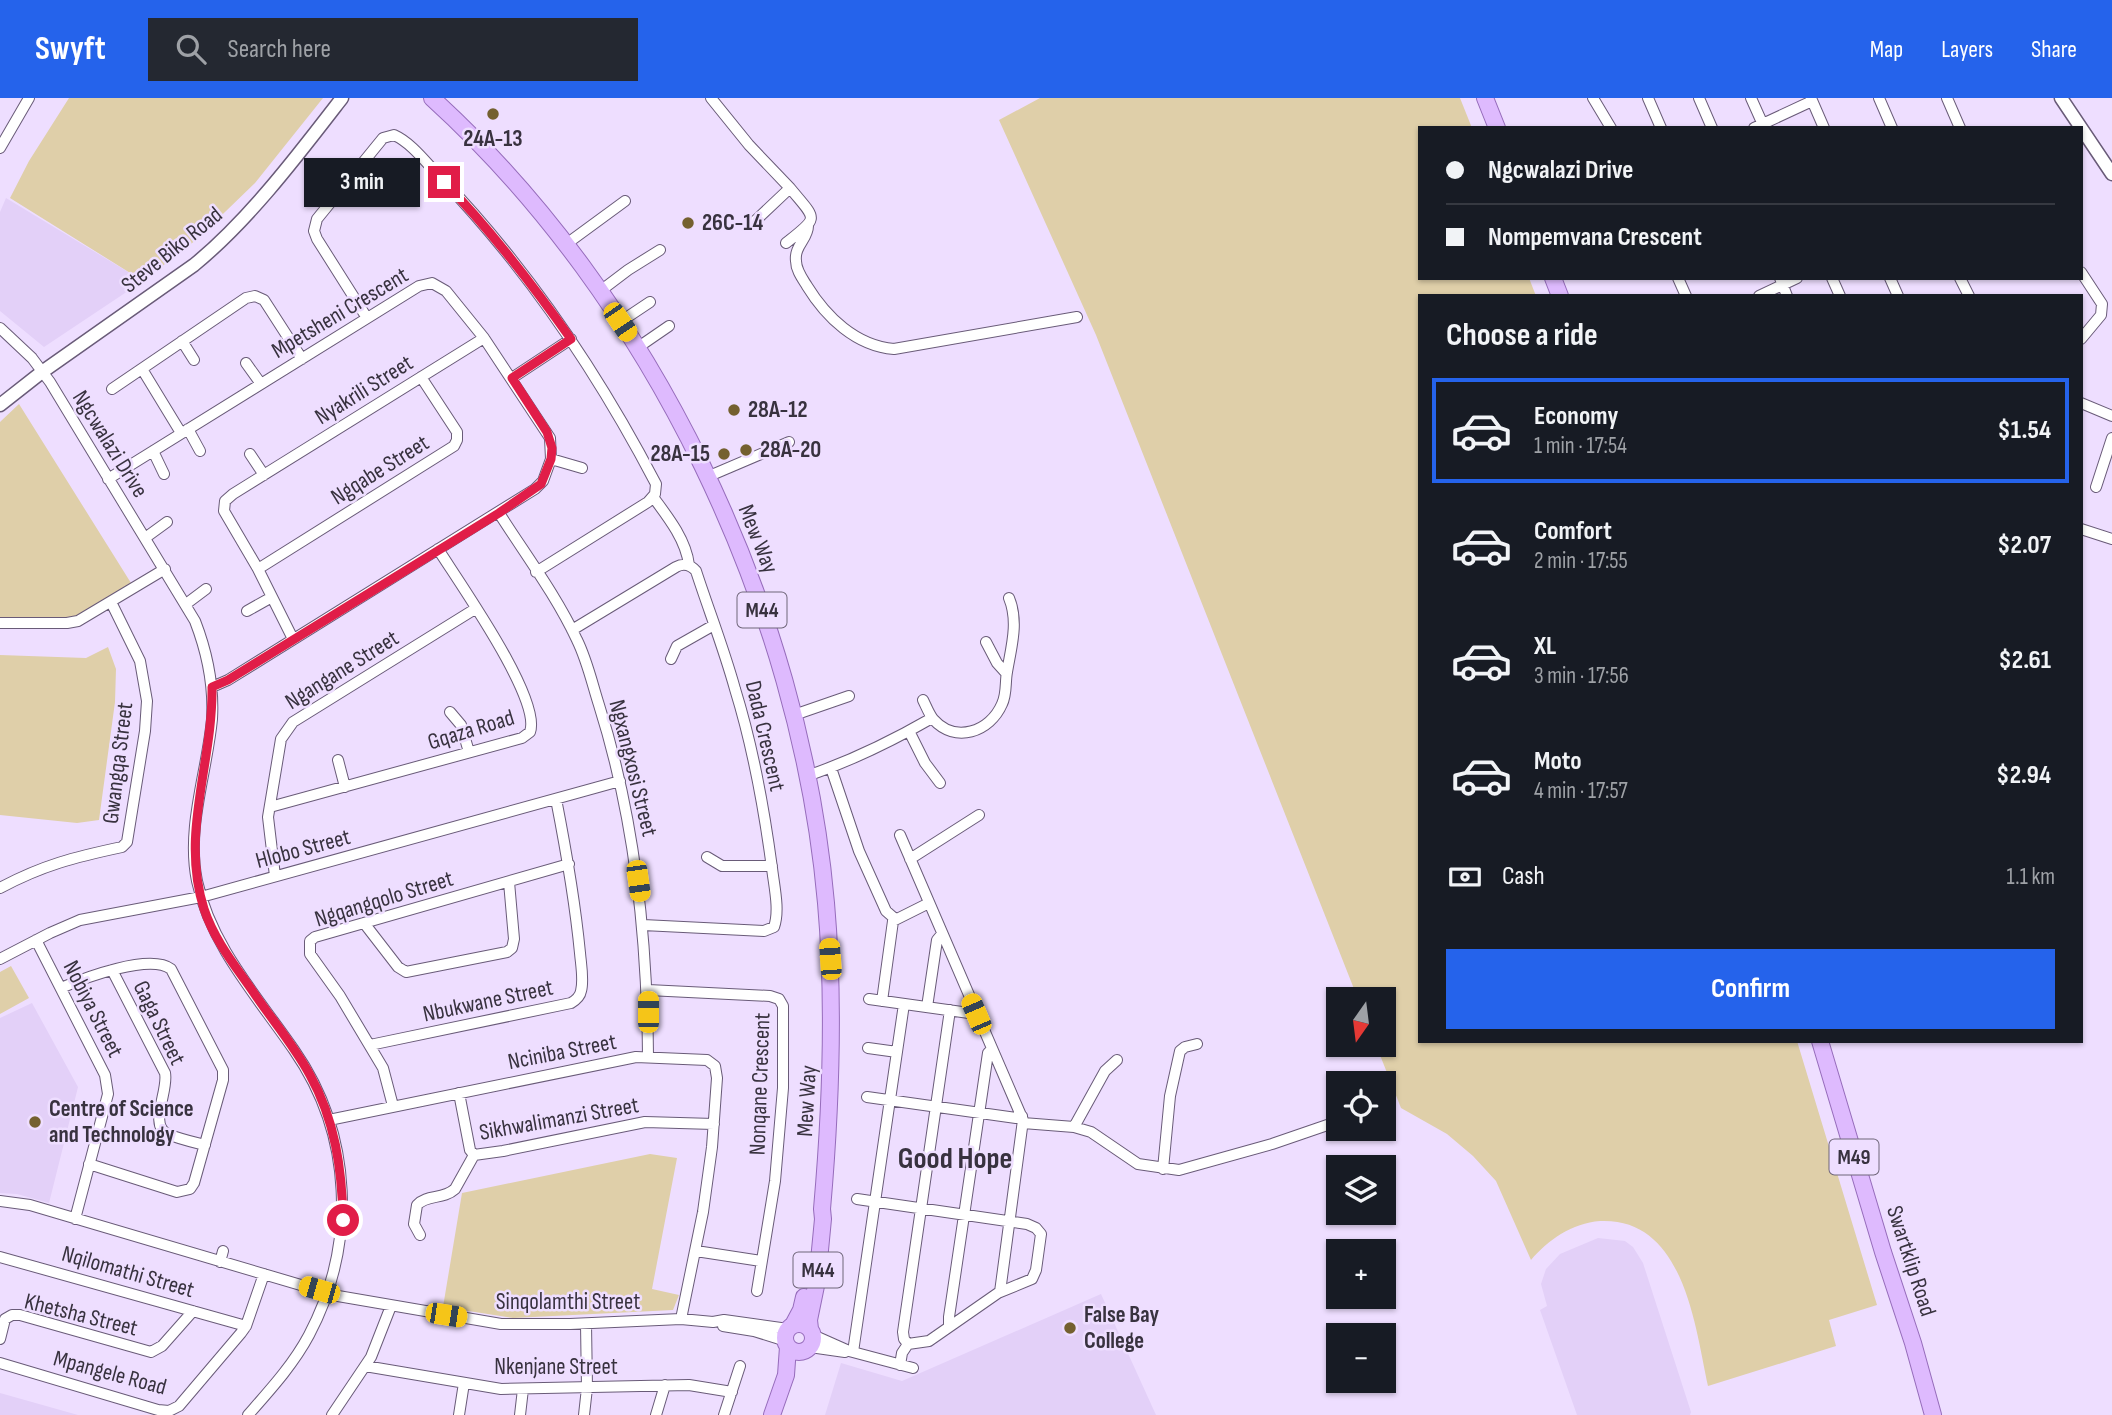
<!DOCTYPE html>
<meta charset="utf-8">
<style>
:root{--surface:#171b24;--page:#242831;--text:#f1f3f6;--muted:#9ea1a6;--line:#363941;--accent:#2563eb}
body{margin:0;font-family:"Sofia Sans Condensed",sans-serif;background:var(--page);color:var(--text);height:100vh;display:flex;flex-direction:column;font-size:26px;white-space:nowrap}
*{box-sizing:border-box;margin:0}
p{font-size:23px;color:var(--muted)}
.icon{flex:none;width:38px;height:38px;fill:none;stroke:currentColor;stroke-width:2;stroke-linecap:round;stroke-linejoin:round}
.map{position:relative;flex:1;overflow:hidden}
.drawer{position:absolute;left:1418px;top:196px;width:665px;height:749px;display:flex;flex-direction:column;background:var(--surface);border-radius:0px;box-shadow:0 2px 5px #0004}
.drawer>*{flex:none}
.banner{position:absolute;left:1418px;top:28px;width:665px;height:154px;border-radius:0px;box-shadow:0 2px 5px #0004;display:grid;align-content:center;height:154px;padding:0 28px;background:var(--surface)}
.needle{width:46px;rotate:194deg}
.buttons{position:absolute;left:1326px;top:889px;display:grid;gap:14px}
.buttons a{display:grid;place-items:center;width:70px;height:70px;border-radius:0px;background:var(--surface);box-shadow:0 2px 5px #0004;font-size:35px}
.end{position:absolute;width:32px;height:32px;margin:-16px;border:9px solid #e11d48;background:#fff;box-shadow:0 0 0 4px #fff}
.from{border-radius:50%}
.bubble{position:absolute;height:49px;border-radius:0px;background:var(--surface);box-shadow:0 2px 5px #0004;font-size:23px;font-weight:700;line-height:49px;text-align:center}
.car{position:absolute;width:21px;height:42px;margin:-21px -10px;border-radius:9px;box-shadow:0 0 5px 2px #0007;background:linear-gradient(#f5c518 24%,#345 0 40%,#f5c518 0 76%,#345 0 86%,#f5c518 0)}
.banner b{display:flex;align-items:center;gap:24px;height:66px;font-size:26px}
.banner b+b{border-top:2px solid var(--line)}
.banner i{width:18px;height:18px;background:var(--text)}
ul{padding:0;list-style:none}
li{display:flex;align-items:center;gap:21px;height:105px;margin:0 14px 10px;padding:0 14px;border:4px solid transparent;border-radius:0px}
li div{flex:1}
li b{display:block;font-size:26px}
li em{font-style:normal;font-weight:700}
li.on{border-color:var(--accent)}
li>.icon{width:63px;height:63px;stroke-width:1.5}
h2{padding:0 28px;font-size:32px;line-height:84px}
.pay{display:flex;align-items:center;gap:18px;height:77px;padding:0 28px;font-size:26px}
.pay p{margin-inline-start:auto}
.action{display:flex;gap:14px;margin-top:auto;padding:14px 28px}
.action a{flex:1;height:80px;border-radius:0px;background:var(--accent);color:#fff;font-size:28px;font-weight:700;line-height:80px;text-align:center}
header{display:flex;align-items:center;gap:42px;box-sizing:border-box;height:98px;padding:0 35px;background:var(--accent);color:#fff}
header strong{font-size:33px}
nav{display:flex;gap:38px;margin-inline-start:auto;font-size:24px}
.search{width:490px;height:63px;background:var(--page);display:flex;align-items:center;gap:18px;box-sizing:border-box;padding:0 24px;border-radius:0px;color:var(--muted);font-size:26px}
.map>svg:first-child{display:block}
</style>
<header>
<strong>Swyft</strong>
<div class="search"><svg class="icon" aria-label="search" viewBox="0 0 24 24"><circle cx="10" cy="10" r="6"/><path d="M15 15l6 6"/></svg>Search here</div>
<nav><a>Map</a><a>Layers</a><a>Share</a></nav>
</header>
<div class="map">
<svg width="2112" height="1317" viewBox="0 0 2112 1317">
<rect width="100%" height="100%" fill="#eedeff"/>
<!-- built -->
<path fill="#e3d0f8" d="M6,100l137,83 -99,66 -44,-36v-99z
M32,905l46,84 -29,116 -32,-9 -17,-1v-175z
M1598,1140l27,3 8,6 10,16 48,149 -1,3h-113l-37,-105 7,-4 -6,-22 5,-15 14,-15z
M1101,1196l55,121h-331l16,-52 61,18z
M0,1295l78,22h-78z"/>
<!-- green -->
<path fill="#dfcfa9" d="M69,0h254l-68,85 -59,57 -53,41 -133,-83 19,-37z
M1040,0h420l12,30h-53v150h110l7,18h-117v745h378l80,264 -48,15 7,26 -128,40c-13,-60 -24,-169 -108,-165 -28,2 -52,19 -69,39l-35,-79 -23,-25 -26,-22 -46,-26 -25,-63h8v-46h-26l-262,-664 -97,-215z
M19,306l112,179 -60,36 -71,1v-198z
M108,549l8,22 -1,33 -16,118 -22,3 -77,-8v-160l86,3z
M11,868l18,32 -29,16v-42z
M650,1056l27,4 -25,131 27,6 -6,15 -160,8 -70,-11 19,-114z"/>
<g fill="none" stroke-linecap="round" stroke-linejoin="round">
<defs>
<path id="minor" d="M711,0l38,47 41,43 -36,34
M1593,0l18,30
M1648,0l13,30
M1699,0l13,30
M1751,0l13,29
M1811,0l13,30
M1879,0l13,30
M1947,0l13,30
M1754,30l58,-27
M0,50l29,-50
M808,128c0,13 -14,20 -12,35 0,9 6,17 11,25 19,31 49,60 87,63l183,-32
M786,145c34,-27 31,-22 4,-55
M565,147l60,-44
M2081,174l21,32 -1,11 -20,24
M1678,180l8,18
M1780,180l7,18
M1832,180l8,18
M1890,180l8,18
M1960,180l9,18
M599,194l29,-22 32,-20
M1759,198l38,-18
M367,220l-50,-79 -3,-8 3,-12 66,-81 11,-3c18,8 33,29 47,43 87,91 157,195 215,306l-1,10 -7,8 -112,70
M620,224l30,-20
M0,230l32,30 18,24 145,239c12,31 19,64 17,98 -5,54 -26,108 -15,162 14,65 60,115 97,169 59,85 63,194 15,285 -16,30 -39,55 -61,80
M182,243l12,19
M637,250l32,-22
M246,265l15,21
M142,271l39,64
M512,280l59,-39
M112,291l134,-91 9,-2 9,4 38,59
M2081,305l31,13
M188,331l12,22
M153,353l11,23
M250,356l14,21
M551,361l31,9
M707,379l82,-35
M108,381l311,-193 13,-3 14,8 38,47 66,100 1,21 -8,22 -8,8 -307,191 -16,7
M2096,389l16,-49
M653,399c15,20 33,43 36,68
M499,415c26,41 57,82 78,127 10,20 15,43 22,65 36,114 48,232 49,351
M2081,431l31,10
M145,440l22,-16
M258,471l196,-123 3,-6v-8l-36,-55
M186,506l20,-15
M247,513l25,-14
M0,525h67l11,-2 87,-52
M572,532l104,-63c7,-4 14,-3 20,4 13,40 28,78 39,118 18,58 29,119 37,179 2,18 8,42 2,59l-10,4 -121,-6
M293,541l-35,-70 -34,-58 1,-10 8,-7 251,-156
M986,544l11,21 9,10
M671,561l6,-13 37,-21
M923,602c3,6 6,14 10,19 22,25 57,13 69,-15 5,-10 3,-22 5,-32 4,-24 12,-50 2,-74
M450,614l11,13 8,27
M794,617l55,-19
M909,633l16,32 15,20
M338,662l7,27
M831,670l28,83 27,60 8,7
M807,678c44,-15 85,-35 125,-58
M270,709l252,-69 8,-6c12,-33 -72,-151 -92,-183
M900,737l123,285 -23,172
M707,759l15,9h50
M910,761l69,-44
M275,778l-7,-59 13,-78 12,-17 182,-113
M0,790c43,-23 75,-31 122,-41l5,-5 18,-111 2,-30 -7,-40 -29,-59
M364,825l34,44 8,5 101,-20 5,-4 2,-9 -5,-57
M36,842l69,135 3,19 -33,125
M0,861l50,-26 30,-13 121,-23 419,-116
M112,872l53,103c4,17 -17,53 3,61 11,5 25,8 37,11
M61,890c23,-10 89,-35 110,-19l52,101v10l-29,103 -4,6 -13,3 -88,-28
M648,892l122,6 9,3 4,7v82l-8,93 -18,110
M869,901l107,15
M882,903l11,-80 36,-18
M927,909l10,-67 5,-6
M370,947l201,-42c5,-3 9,-6 10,-12 3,-11 0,-26 -1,-38 -5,-52 -14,-103 -24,-154
M868,950l29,4
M459,995l11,57 4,5
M867,999l149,21 6,-2
M393,1008l-10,-38 -43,-72 -30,-42v-13l5,-4 254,-73
M1384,1008h1
M329,1022l307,-63 71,3 8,6 2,12 -5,69 -9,65 -22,107
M1023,1025l51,4 17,5 47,32 41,6 93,-26 67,-23
M1074,1029l31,-56 12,-11
M474,1057l29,-4 142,-29 69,2
M1163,1071l7,-73 10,-45 5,-4 12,-3
M857,1101l170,25 9,4 5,6 -5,36 -4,9 -34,14 -69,48 -21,3 -6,9 -2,12
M0,1103l30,4 308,91 163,28h69l111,-5 32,3 11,-2 64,9
M420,1137l-6,-11 3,-19c10,-11 26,-5 38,-16l19,-34
M696,1153l65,10
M0,1159l246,69
M220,1164l3,-11
M723,1228l31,5 32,10
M949,1229v-10l39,-264 4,-4
M813,1237l36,16 64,17
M0,1241l5,-20 7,-4h8l131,37 11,-6 31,-35
M908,1246l-4,-5 -1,-7 47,-322
M810,1249l35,5
M853,1254l51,-348
M0,1265l158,47 11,1 10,-5 62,-73 5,-7 18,-52
M365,1268l136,23 188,-4 43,7
M332,1317l39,-58 20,-51
M459,1317l5,-32
M520,1317l3,-26
M584,1317l3,-27 -1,-64
M656,1317l9,-30
M724,1317l16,-49"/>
<path id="tertiary" d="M2061,0l51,76
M0,307l42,-33 152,-107c55,-45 104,-110 148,-167"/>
<path id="primary" d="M432,0c220,200 368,509 394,805 9,102 5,204 -4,306l1,10 -6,62 -8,39 1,9
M1485,0l12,30
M1553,180l7,18
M1820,943l63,211 30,91 20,72
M785 1240a14 14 0 1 1 28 0a14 14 0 1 1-28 0Z
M793,1227l8,-15 3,-13
M772,1317l14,-40 2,-28"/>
</defs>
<!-- minor casing -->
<use href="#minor" stroke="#695b78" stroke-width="12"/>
<!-- tertiary casing -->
<use href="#tertiary" stroke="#695b78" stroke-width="15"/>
<!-- primary casing -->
<use href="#primary" stroke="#966cbb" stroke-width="18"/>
<!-- minor -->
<use href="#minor" stroke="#fff" stroke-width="10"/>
<!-- tertiary -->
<use href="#tertiary" stroke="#fff" stroke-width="12"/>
<!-- primary -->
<use href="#primary" stroke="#debafe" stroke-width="16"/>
</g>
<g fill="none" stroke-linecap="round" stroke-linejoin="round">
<!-- route -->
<path stroke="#e11d48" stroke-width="9" d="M343,1122c-1,-51 -8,-100 -33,-145 -15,-28 -36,-53 -54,-79 -19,-28 -41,-54 -52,-87 -24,-76 9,-145 8,-222l16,-7 271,-167 42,-29 10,-25 1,-11 -5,-16 -35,-54 59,-39c-39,-55 -80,-109 -127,-157"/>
</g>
<!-- markers -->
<g fill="#74602f" stroke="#eedeff" stroke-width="2.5">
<circle cx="493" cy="16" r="7"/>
<circle cx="688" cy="125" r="7"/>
<circle cx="734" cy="312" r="7"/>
<circle cx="746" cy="352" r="7"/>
<circle cx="724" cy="356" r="7"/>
<circle cx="35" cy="1024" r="7"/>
<circle cx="1070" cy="1230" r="7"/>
</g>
<g text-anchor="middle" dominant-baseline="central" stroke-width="5" stroke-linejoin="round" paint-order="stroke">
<!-- shield labels -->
<g fill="#eedeff" stroke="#6f6679" stroke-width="2">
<rect x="737.5" y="494.5" width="49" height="35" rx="5"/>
<rect x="1829.5" y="1041.5" width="49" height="35" rx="5"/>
<rect x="793.5" y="1154.5" width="49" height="35" rx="5"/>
</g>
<g font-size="21" font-weight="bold" fill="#38323f">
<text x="762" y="512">M44</text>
<text x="1854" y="1059">M49</text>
<text x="818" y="1172">M44</text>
</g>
<!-- poi labels -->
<g font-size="23" font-weight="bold" fill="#38323f" stroke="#eedeff" text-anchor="start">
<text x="493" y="41" text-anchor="middle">24A-13</text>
<text x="702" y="125">26C-14</text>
<text x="748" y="312">28A-12</text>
<text x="760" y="352">28A-20</text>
<text x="710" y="356" text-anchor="end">28A-15</text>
<text x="49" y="1011">Centre of Science<tspan x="49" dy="26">and Technology</tspan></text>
<text x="1084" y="1217">False Bay<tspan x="1084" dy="26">College</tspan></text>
</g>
<!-- street labels -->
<g font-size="23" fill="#38323f" stroke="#eedeff">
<text transform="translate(172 152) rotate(-39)">Steve Biko Road</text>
<text transform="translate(340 215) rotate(-31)">Mpetsheni Crescent</text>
<text transform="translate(364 292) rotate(-32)">Nyakrili Street</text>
<text transform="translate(110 346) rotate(58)">Ngcwalazi Drive</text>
<text transform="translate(380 372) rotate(-32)">Ngqabe Street</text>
<text transform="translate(758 441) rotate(68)">Mew Way</text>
<text transform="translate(342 572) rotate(-32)">Ngangane Street</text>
<text transform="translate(471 632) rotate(-17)">Gqaza Road</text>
<text transform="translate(765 638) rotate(77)">Dada Crescent</text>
<text transform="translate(118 665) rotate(-83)">Gwangqa Street</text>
<text transform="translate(633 670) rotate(76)">Ngxangxosi Street</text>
<text transform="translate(303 751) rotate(-15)">Hlobo Street</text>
<text transform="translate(384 801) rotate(-17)">Ngqangqolo Street</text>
<text transform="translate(488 903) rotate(-12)">Nbukwane Street</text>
<text transform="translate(93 911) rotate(63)">Nobiya Street</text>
<text transform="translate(159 925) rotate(64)">Gaga Street</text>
<text transform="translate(562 954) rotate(-11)">Nciniba Street</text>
<text transform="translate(760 986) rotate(-88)">Nonqane Crescent</text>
<text transform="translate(807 1003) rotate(-87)">Mew Way</text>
<text transform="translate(559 1021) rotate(-10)">Sikhwalimanzi Street</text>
<text transform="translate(1911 1163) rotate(72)">Swartklip Road</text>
<text transform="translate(128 1174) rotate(16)">Nqilomathi Street</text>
<text x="568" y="1204">Sinqolamthi Street</text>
<text transform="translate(81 1217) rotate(14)">Khetsha Street</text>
<text x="556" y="1269">Nkenjane Street</text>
<text transform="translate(110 1275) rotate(15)">Mpangele Road</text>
</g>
<!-- district labels -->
<g font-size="30" font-weight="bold" fill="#38323f" stroke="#eedeff">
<text x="955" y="1061">Good Hope</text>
</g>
</g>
</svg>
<div class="buttons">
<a><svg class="needle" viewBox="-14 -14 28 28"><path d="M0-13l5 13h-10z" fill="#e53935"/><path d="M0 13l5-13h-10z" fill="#9ea1a6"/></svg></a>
<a><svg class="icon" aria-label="locate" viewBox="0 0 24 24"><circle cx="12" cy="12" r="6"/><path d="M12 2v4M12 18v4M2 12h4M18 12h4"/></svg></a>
<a><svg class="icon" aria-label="layers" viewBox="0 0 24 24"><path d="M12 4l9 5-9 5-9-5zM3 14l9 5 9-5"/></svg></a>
<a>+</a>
<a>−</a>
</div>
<i class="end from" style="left:343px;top:1122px"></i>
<i class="end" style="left:444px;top:84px"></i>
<div class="bubble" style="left:304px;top:60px;width:116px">3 min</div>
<i class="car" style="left:620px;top:224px;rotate:146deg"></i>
<i class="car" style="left:638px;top:783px;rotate:172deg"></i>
<i class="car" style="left:830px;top:861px;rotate:356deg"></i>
<i class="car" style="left:648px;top:914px;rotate:0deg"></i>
<i class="car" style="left:976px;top:916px;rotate:337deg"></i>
<i class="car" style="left:319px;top:1192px;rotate:286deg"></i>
<i class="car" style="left:446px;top:1217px;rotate:99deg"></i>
<div class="banner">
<b><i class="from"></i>Ngcwalazi Drive</b>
<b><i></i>Nompemvana Crescent</b>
</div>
<section class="drawer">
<h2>Choose a ride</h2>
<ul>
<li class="on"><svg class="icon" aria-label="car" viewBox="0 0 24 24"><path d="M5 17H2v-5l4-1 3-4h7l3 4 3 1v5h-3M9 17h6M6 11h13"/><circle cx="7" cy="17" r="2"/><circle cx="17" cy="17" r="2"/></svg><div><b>Economy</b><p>1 min · 17:54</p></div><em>$1.54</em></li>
<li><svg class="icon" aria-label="car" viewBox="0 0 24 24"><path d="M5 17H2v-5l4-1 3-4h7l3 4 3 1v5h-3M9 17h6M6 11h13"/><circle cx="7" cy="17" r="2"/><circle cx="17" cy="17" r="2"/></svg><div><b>Comfort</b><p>2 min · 17:55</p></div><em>$2.07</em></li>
<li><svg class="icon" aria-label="car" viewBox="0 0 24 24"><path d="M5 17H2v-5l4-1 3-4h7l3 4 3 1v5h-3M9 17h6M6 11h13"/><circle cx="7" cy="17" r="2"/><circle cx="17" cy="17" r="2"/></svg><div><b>XL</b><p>3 min · 17:56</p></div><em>$2.61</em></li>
<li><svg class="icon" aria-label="car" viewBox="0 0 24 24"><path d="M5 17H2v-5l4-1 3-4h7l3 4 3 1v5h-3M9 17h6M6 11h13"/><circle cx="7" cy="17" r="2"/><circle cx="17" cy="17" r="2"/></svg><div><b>Moto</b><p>4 min · 17:57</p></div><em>$2.94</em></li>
</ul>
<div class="pay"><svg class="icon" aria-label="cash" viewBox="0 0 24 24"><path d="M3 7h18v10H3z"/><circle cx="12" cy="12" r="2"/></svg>Cash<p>1.1 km</p></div>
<div class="action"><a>Confirm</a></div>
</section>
</div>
